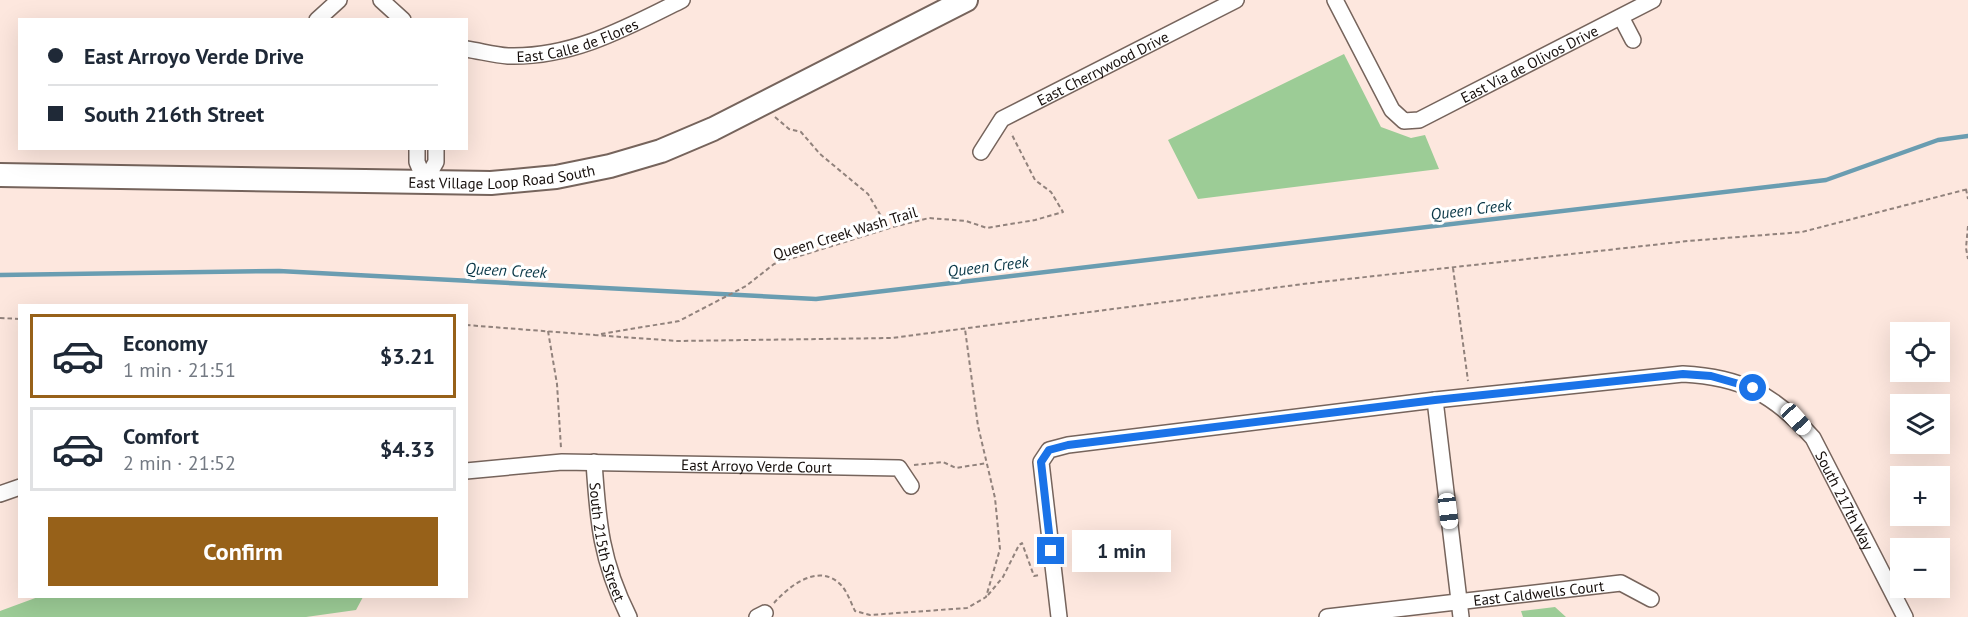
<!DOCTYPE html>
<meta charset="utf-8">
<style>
:root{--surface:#fff;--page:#f6f6f7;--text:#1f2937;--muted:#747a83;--line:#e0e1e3;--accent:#976119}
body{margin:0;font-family:"PT Sans",sans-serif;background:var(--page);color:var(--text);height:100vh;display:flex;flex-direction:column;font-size:22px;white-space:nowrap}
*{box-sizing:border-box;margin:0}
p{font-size:20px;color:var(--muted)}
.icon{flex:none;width:33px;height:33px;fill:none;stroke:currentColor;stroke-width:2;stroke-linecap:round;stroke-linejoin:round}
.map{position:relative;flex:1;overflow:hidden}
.side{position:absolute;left:18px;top:304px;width:450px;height:294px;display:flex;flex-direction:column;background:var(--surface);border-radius:0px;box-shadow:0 6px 24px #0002}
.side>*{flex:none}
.banner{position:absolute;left:18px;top:18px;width:450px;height:132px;border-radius:0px;box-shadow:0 6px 24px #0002;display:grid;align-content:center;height:132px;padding:0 30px;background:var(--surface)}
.buttons{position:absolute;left:1890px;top:322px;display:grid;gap:12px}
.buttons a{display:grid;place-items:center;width:60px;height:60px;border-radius:0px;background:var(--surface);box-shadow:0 6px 24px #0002;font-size:30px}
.end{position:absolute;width:27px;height:27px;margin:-14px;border:8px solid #1a73e8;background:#fff;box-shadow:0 0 0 3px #fff}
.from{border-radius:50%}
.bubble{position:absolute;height:42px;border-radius:0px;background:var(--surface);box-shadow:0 6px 24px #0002;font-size:20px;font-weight:700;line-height:42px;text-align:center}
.car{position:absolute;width:18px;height:36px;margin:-18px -9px;border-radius:8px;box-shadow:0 0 4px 2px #0007;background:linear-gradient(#fff 24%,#345 0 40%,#fff 0 76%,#345 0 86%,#fff 0)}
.banner b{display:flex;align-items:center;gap:21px;height:57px;font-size:22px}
.banner b+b{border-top:2px solid var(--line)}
.banner i{width:15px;height:15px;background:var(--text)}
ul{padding:10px 0 0;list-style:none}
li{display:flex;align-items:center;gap:18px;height:84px;margin:0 12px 9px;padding:0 18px;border:3px solid var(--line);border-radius:0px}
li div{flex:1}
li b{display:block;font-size:22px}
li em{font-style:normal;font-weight:700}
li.active{border-color:var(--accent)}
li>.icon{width:54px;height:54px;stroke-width:1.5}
.cta{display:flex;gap:12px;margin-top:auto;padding:12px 30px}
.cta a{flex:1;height:69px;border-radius:0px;background:var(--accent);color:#fff;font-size:24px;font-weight:700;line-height:69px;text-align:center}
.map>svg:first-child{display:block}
</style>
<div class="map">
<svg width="1968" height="617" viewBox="0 0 1968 617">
<rect width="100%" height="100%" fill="#fde7de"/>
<!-- green -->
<path fill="#9ccc96" d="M1344,54l37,73 30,11 14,-3 14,34 -241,30 -30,-59z
M38,597h325l-7,13 -50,7h-306v-6z
M1555,607l11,10h-43l-2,-6z"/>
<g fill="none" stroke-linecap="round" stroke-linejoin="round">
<!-- stream -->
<path stroke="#6a9db1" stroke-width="4.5" d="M0,275l279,-4 537,28 1010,-119 112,-40 30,-4"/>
<defs>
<g id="street">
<path d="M381,0l22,20"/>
<path id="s1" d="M1335,0l57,110 12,11 15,-1 234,-120"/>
<path d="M1621,17l12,23"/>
<path d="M317,20l22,-20"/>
<path id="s2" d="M466,49c14,2 28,6 42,7 64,2 118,-28 174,-56"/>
<path d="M417,148v14l8,19"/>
<path id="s3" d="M981,152l21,-33 234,-119"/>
<path d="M425,181l11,-19v-14"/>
<path d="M1435,400l26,217"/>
<path id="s4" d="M594,462c4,61 7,99 35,155"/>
<path id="s5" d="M466,471l96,-9 337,6 12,18"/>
<path d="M0,494l20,-7"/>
<path d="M757,617l8,-4"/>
<path id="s6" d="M1059,617l-18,-155 8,-12 19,-5 367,-45 248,-26c58,3 91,20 130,64l92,179"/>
<path id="s7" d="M1327,617l294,-34 30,16"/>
</g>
<g id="secondary">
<path id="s8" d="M0,175l491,8 65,-6 54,-11 51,-15 52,-22 253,-129"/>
</g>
</defs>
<!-- street casing -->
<use href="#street" stroke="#76645c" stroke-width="18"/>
<!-- secondary casing -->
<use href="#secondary" stroke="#76645c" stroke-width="26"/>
<!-- path -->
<path stroke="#91827c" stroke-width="2" stroke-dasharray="4.5 3" stroke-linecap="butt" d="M775,117l14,12 12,3 19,22 48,40 20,34
M1966,189l2,10
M1968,226l-2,22 2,11
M1453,268l15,113
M0,318l20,1
M466,325l129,10
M548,331l9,53 4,64
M601,334l78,-13 67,-35 28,-22 119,-37 36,-9 37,3 21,7 48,-8 28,-8 -12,-20 -16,-12 -24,-47
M594,335l84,6 214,-3 411,-54 385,-43 114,-9 166,-43
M914,465l29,-3 13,6 31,-5
M988,595l15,-18 16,-32 3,-2 12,33 5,-1
M774,603c15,-17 45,-41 67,-18 6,6 10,18 14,26l15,4 97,-7 19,-11 14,-48 -5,-51 -17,-72 -13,-97"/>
<!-- street -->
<use href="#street" stroke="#fff" stroke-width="15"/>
<!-- secondary -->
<use href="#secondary" stroke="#fff" stroke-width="22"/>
</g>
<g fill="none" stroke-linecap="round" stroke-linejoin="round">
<!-- route -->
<path stroke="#1a73e8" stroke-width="8" d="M1051,551l-10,-89 8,-12 19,-5 367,-45 248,-26 28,2 42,12"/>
</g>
<g text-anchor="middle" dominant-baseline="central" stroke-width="6" stroke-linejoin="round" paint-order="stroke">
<!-- street labels -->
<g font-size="15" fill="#150e0b" stroke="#fff">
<text stroke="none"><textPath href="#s2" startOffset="114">East Calle de Flores</textPath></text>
<text stroke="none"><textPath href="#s1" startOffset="279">East Via de Olivos Drive</textPath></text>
<text stroke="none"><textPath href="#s3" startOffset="152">East Cherrywood Drive</textPath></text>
<text stroke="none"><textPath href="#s8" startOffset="502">East Village Loop Road South</textPath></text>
<text transform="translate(845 233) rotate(-17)">Queen Creek Wash Trail</text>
<text stroke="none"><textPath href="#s5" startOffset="291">East Arroyo Verde Court</textPath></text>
<text stroke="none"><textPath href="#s6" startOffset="1029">South 217th Way</textPath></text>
<text stroke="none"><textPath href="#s4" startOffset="81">South 215th Street</textPath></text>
<text stroke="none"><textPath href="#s7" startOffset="213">East Caldwells Court</textPath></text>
</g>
<!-- water labels -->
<g font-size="16" font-style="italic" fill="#083646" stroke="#fff">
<text transform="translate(1471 209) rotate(-7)">Queen Creek</text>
<text transform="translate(988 266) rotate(-7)">Queen Creek</text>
<text transform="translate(506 270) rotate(3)">Queen Creek</text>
</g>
</g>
</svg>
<div class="buttons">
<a><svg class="icon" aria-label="locate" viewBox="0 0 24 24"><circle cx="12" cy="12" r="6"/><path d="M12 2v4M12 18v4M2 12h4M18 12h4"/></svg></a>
<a><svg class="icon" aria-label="layers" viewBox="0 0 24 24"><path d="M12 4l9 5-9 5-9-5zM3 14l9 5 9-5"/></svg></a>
<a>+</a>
<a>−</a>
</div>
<i class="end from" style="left:1753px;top:388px"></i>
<i class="end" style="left:1051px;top:551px"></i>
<div class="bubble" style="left:1072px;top:530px;width:99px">1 min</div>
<i class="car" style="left:1796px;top:419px;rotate:138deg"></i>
<i class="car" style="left:1448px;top:511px;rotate:173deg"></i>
<div class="banner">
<b><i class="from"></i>East Arroyo Verde Drive</b>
<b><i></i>South 216th Street</b>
</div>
<section class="side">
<ul>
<li class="active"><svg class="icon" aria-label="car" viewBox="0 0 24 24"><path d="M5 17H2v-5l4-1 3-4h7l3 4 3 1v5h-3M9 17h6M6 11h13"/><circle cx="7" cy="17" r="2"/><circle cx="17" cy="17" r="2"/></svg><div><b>Economy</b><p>1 min · 21:51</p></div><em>$3.21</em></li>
<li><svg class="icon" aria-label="car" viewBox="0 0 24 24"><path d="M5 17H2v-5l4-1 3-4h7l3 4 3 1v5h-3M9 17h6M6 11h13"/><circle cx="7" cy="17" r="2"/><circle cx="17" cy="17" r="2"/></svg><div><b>Comfort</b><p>2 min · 21:52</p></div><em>$4.33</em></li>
</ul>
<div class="cta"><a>Confirm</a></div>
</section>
</div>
